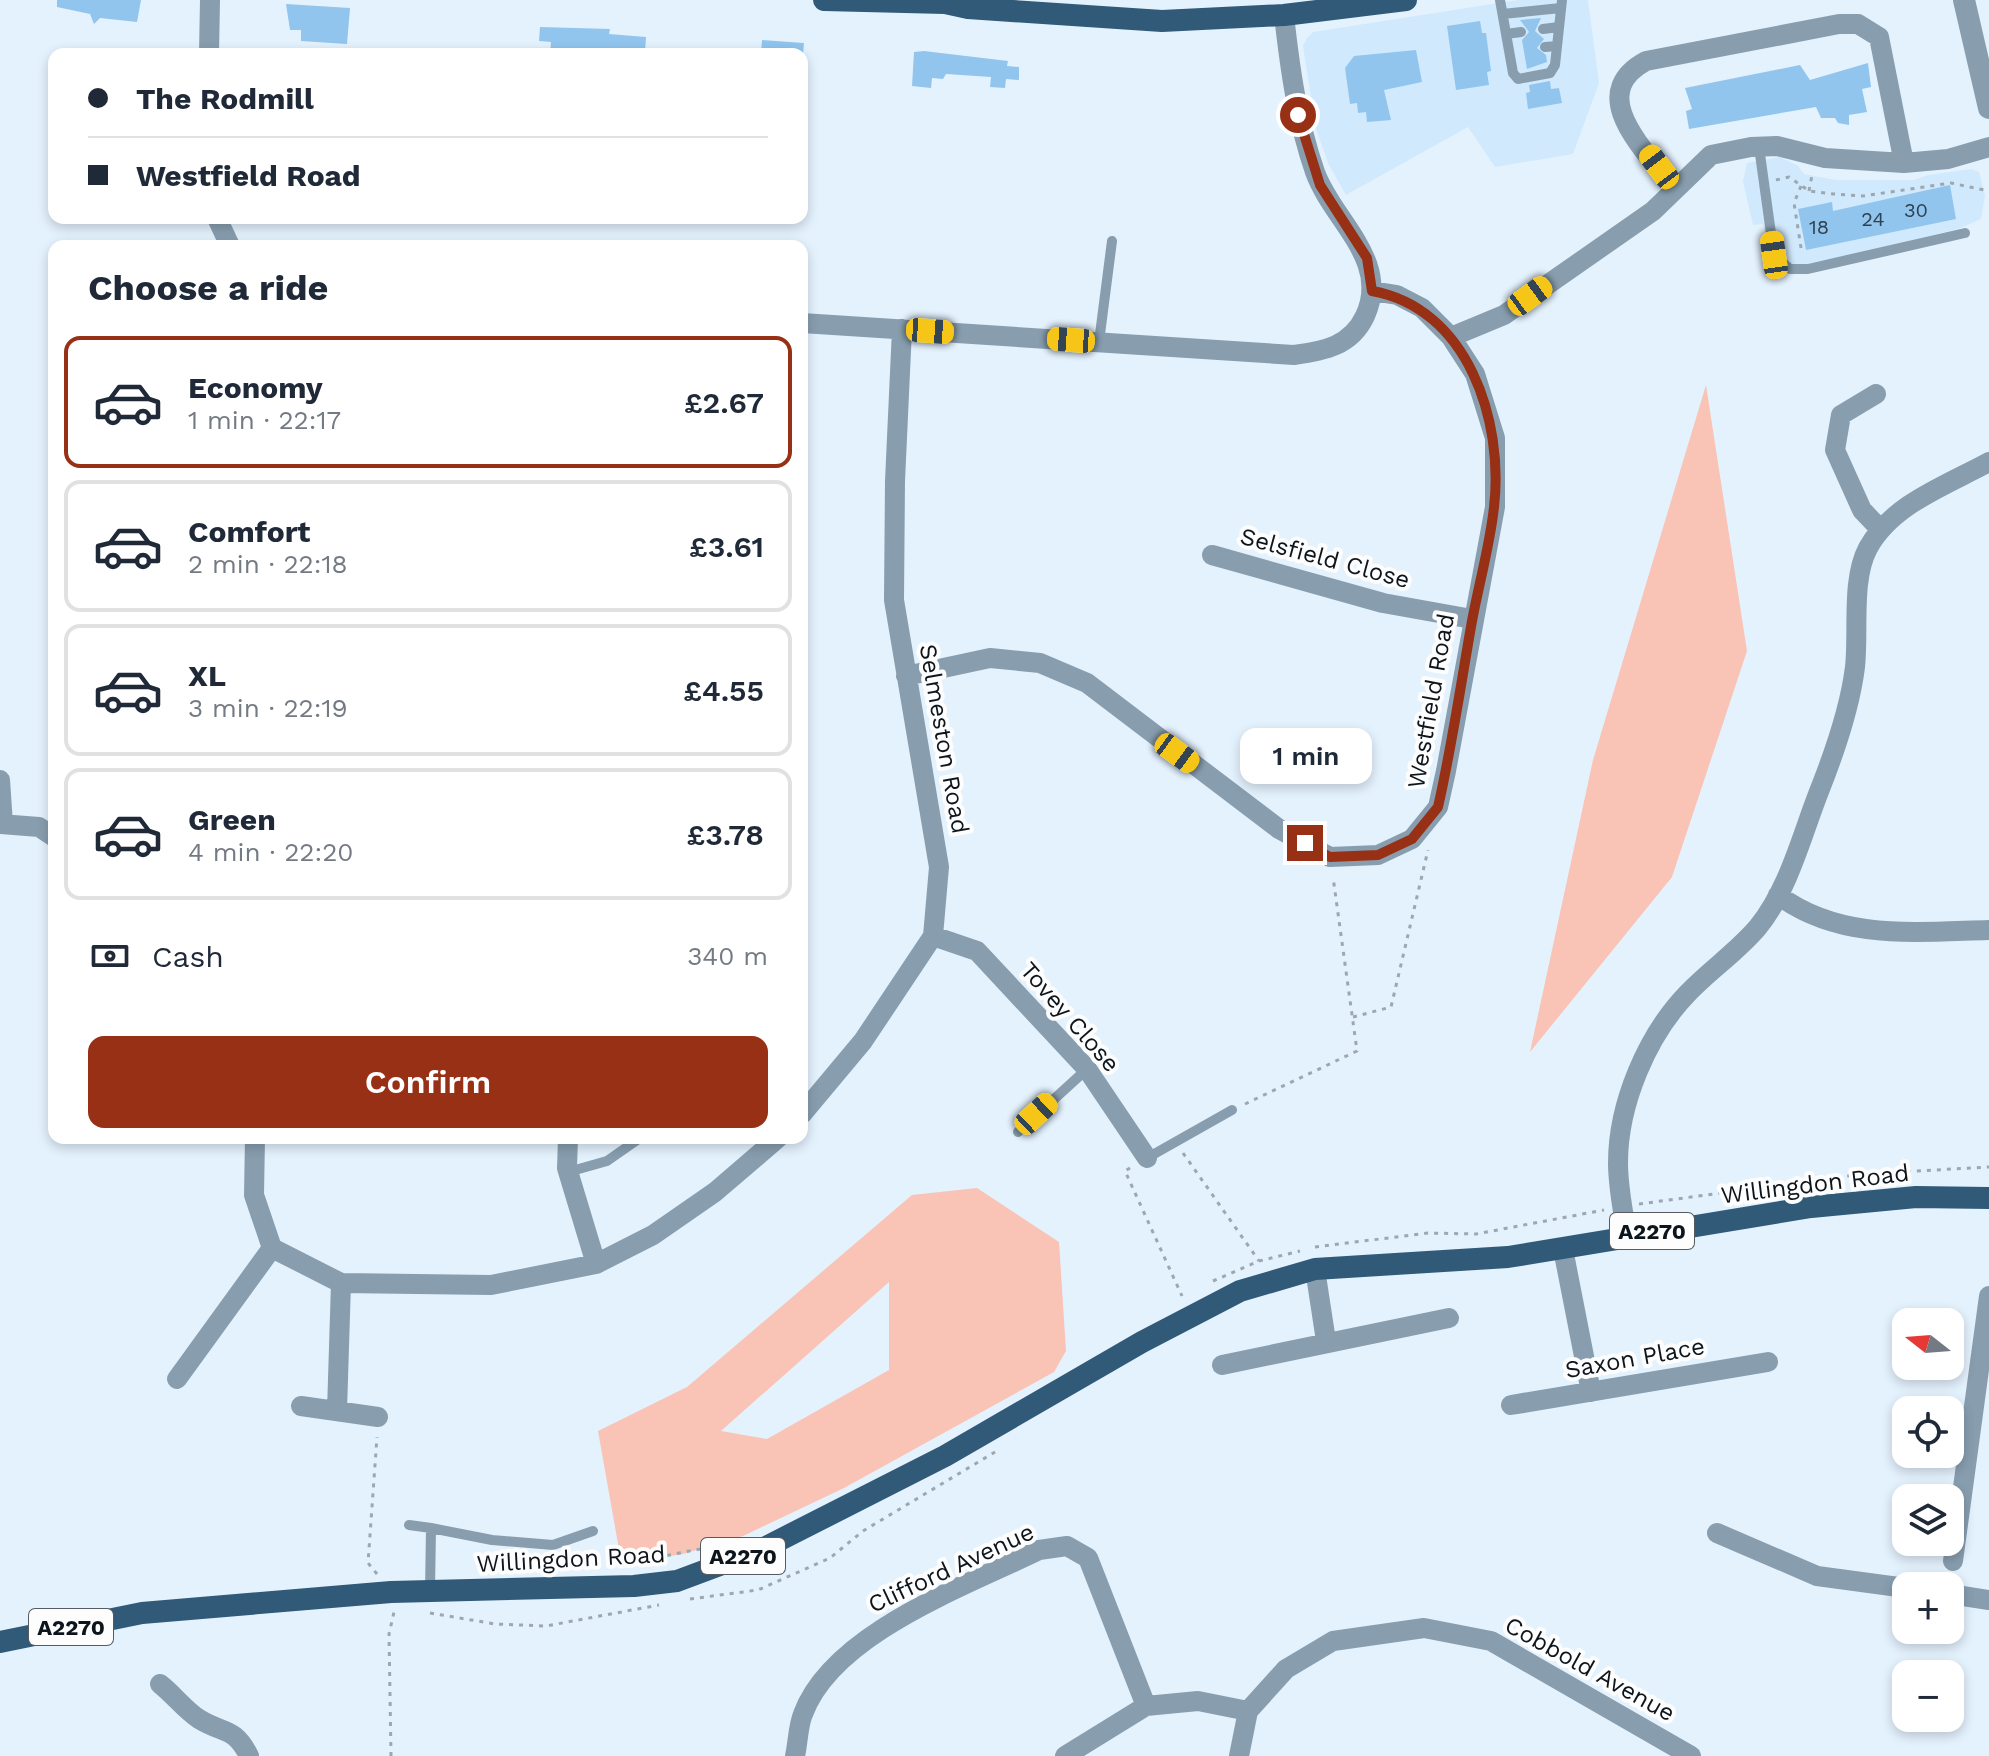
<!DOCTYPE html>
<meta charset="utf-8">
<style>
:root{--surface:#fff;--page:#f2f2f3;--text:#1f2937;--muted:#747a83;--line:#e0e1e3;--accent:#983016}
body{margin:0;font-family:"Work Sans",sans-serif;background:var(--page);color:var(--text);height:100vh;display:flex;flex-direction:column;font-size:30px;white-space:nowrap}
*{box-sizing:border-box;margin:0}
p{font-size:26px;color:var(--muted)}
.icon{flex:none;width:44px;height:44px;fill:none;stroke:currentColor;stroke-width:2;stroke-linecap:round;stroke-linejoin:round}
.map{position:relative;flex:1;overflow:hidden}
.sheet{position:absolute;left:48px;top:240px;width:760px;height:904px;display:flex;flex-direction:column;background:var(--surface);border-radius:16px;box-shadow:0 4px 12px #0003}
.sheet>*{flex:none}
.banner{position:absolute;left:48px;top:48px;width:760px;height:176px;border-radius:16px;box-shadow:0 4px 12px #0003;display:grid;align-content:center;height:176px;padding:0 40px;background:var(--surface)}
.needle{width:52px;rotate:287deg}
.tools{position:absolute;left:1892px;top:1308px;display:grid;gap:16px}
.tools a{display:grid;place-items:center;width:72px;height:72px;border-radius:16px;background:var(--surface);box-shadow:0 4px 12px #0003;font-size:40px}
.end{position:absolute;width:36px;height:36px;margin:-18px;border:10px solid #983016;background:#fff;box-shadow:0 0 0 4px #fff}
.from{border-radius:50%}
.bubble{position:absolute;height:56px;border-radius:16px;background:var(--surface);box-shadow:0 4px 12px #0003;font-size:26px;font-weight:600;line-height:56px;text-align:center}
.car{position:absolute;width:24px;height:48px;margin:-24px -12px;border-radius:10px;box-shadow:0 0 6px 2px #0007;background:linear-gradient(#f5c518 24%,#345 0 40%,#f5c518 0 76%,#345 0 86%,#f5c518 0)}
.banner b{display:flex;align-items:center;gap:28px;height:76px;font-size:30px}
.banner b+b{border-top:2px solid var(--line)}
.banner i{width:20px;height:20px;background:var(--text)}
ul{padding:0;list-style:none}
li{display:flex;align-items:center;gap:24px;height:132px;margin:0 16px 12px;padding:0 24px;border:4px solid var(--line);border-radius:16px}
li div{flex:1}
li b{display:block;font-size:30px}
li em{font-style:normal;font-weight:600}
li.current{border-color:var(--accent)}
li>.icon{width:72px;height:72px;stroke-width:1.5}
h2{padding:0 40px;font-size:36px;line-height:96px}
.pay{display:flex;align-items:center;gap:20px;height:88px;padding:0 40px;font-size:30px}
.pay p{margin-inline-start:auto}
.button{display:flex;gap:16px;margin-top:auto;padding:16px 40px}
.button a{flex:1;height:92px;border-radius:16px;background:var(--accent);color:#fff;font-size:32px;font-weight:600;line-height:92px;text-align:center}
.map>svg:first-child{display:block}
</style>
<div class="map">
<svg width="1989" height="1756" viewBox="0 0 1989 1756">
<rect width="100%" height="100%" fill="#e4f2fe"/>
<!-- built -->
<path fill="#d0e9fc" d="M1518,0h70l11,83 -26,71 -78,13 -27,-40 -122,68 -17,-30 -13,-36 -13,-83 4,-8 6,-6z
M1780,157l18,9 6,8 32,6h78l14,-5 43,-6 8,3 6,23 -4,24 -23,10 -185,44 -10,-49 -10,1 -10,-44 4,-18z"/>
<!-- green -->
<path fill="#f9c3b5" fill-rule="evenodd" d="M1706,385l41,266 -75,226 -142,175 63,-292z
M977,1188l82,54 7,109 -12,21 -210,116 -101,48 -60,18 -57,9 -6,-8 -22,-124 89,-44 225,-192zM889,1282v88l-122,69 -46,-8z"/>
<!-- building -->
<path fill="#91c5ee" d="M57,0h84l-4,22 -37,-4 -6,6 -4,-10 -33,-7z
M286,4l64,4 -3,36 -46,-3v-11h-11z
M1541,18l-6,13 9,8 -7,9 9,7 1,7 -20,7 -5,-29 7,-8 -9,-12z
M1480,21l2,12h4l5,38 -4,1 2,13 -33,5 -9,-64z
M540,27l70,2 -1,5 37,3 -1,15 -95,2 1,-12 -12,-1z
M762,40l42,3 -1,11h-42z
M1416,50l6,32 -38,8 7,30 -24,2 -1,-10 -8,1 -1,-10 -7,1 -5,-36 9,-12z
M924,51l84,10 -1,5 12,1v13l-13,-1 -1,9 -15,-1 1,-10 -45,-3 -3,5 -11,-1 -1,10 -19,-2 2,-34z
M1868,63l3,24 -9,2 5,23 -18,3v10l-11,-2 -3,-5h-14l-5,-11 -127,22 -3,-18 6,-2 -7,-21 115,-23 10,15z
M1550,81l1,8 8,-1 3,15 -34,6 -2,-16 4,-1 -1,-7z
M1950,185l6,34 -150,31 -8,-41 34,-7 1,9z"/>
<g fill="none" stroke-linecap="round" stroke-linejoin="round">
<!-- path -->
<path stroke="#9ba7b1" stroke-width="3" stroke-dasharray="4 6" stroke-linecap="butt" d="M1776,180l13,-3 20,14 25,3 29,2 88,-13 38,8
M1801,186l-7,17 8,51
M1809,191l3,-16
M1353,1017l38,-10 37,-157
M1245,1104l112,-53 -24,-174
M1183,1153l76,108
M1130,1168l-5,3 57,125
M1639,1204l224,-30 126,-7
M1315,1247l113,-14 48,1 128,-24
M1213,1281l46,-20 41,-10
M618,1565l82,-16
M377,1574l-9,-11 9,-126
M690,1599l68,-9 72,-32 33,-27 132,-79
M430,1613l65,11 51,2 113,-21
M391,1756l-2,-122 5,-22"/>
<!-- service -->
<path stroke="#889eaf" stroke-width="10" d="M1500,0l13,73 5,6 32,-6 5,-8 7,-65
M1503,14l58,-6
M1543,29l16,-2
M1506,34l15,-2
M1545,47l12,-1
M1759,147l15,108 16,14h18l157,-36
M1099,342l13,-101
M1018,1132l69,-63
M1147,1158l85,-48
M568,1172l39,-11 33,-23
M409,1525l22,3
M430,1591l1,-63 61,12 61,5 40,-14"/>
<!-- minor -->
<path stroke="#889eaf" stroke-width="20" d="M209,54l1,-54
M1675,189c-27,-36 -92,-94 -29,-128l193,-37h19l21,13 25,126
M217,218l13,28
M802,323l492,32c30,-4 57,-9 71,-39 26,-56 -33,-96 -50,-144 -18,-52 -25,-103 -31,-157
M1451,337l53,-22 149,-104 58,-56 40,-8 26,-1 48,12 79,5 44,-4 41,-12
M1876,394l-35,21 -6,35 27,60 18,19
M1212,555l171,48 89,16
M906,676l84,-18 50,5 47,20 192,146 51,28 48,-2 34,-16 26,-32 8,-36 49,-264v-69l-20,-64 -24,-37 -29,-29 -25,-13 -25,-4
M0,780l3,44
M0,824l39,3 15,10
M1778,895c62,46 138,37 211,35
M933,936l44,15 110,118 60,89
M802,1114l61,-73 70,-105 6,-69 -45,-267 1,-119 7,-152
M255,1138l-1,57 18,53 69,35 150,2 105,-21 57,-29 62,-43 63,-54
M568,1138l-1,30 29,96
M1627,1235c-4,-23 -9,-48 -9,-72 0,-59 29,-128 70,-170 22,-23 50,-42 70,-66 31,-38 44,-93 62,-138 15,-38 30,-81 35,-122 4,-37 -4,-87 13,-119 24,-44 79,-63 121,-86
M1563,1249l28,143
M1315,1269l11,72
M1222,1365l227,-47
M177,1379l95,-131
M1511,1405l257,-43
M301,1406l77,11
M337,1411l4,-128
M1717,1533l100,43 89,12
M1953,1561l36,-265
M1950,1594l39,6
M160,1684c13,10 25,26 39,35 24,15 35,7 50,37
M795,1756c3,-13 3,-30 8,-42 30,-81 163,-128 236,-164l28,-4 21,12 58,148
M1065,1756l81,-50 52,-5 50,10
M1239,1756l9,-45 38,-42 47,-28 91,-13 67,13 200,115"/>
<!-- tertiary -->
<path stroke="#889eaf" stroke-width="22" d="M1964,0l25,108"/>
<!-- primary -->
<path stroke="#315a78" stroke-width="22" d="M824,0l121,3 23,5 194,13 122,-6 122,-15
M0,1642l142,-29 249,-21 243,-6 43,-5 83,-31 185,-94 197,-114 98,-51 75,-22 193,-12 303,-50 105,-10 73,1"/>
</g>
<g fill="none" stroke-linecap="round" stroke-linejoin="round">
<!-- route -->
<path stroke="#983016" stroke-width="10" d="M1298,115l22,70 47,73 5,33c96,17 132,130 122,216 -4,38 -15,76 -22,114 -11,62 -20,125 -34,186l-26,32 -34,16 -48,2 -25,-14"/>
</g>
<g text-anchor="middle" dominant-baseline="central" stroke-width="8" stroke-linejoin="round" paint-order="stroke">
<!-- number labels -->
<g font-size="20" fill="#2e4150">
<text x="1916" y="210">30</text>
<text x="1873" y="219">24</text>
<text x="1819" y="227">18</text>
</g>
<!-- shield labels -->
<g fill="#fdfdfd" stroke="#555b60" stroke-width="2">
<rect x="1610" y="1213" width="84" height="36" rx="6"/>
<rect x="701" y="1538" width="84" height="36" rx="6"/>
<rect x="29" y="1609" width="84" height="36" rx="6"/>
</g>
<g font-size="22" font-weight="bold" fill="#0d151c">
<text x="1652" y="1231">A2270</text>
<text x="743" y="1556">A2270</text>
<text x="71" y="1627">A2270</text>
</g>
<!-- street labels -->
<g font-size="24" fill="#0d151c" stroke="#fdfdfd">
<text transform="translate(1325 558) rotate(15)">Selsfield Close</text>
<text transform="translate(1431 701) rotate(-80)">Westfield Road</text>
<text transform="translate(944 739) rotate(80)">Selmeston Road</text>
<text transform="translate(1070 1017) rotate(49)">Tovey Close</text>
<text transform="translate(1815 1184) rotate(-7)">Willingdon Road</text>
<text transform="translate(1635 1358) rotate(-10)">Saxon Place</text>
<text transform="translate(571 1559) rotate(-3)">Willingdon Road</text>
<text transform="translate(951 1568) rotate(-25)">Clifford Avenue</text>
<text transform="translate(1590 1669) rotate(29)">Cobbold Avenue</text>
</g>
</g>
</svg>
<div class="tools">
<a><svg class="needle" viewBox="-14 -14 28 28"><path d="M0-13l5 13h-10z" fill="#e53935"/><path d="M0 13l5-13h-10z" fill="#747a83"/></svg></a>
<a><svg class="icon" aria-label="locate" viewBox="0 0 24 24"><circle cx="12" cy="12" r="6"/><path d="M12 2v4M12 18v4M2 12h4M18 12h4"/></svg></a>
<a><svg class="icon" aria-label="layers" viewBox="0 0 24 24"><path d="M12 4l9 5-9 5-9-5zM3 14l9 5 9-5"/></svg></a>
<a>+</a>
<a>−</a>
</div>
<i class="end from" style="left:1298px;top:115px"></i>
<i class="end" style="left:1305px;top:843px"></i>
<div class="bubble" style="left:1240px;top:728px;width:132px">1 min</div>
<i class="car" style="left:1659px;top:167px;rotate:323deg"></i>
<i class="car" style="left:1774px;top:255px;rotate:352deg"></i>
<i class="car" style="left:1530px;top:296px;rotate:54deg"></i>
<i class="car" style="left:930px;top:331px;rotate:94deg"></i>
<i class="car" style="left:1071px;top:340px;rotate:274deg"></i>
<i class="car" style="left:1177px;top:753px;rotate:126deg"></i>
<i class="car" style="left:1036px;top:1114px;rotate:47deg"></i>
<div class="banner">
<b><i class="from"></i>The Rodmill</b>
<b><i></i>Westfield Road</b>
</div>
<section class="sheet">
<h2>Choose a ride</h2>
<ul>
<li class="current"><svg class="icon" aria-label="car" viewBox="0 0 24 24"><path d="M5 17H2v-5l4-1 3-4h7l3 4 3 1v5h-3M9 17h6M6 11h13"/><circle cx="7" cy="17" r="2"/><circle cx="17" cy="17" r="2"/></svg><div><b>Economy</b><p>1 min · 22:17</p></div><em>£2.67</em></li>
<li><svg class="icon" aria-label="car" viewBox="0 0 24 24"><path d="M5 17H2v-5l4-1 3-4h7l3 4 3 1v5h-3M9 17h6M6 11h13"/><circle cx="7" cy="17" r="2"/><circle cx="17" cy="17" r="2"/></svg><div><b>Comfort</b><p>2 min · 22:18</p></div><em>£3.61</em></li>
<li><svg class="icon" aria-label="car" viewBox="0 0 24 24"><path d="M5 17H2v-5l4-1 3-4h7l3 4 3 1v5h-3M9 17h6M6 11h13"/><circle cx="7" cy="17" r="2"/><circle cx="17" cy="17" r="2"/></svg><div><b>XL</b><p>3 min · 22:19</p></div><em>£4.55</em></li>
<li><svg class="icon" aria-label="car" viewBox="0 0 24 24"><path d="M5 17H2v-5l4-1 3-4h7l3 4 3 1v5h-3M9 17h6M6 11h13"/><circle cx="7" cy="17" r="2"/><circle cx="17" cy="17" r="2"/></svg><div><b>Green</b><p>4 min · 22:20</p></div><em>£3.78</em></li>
</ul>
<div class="pay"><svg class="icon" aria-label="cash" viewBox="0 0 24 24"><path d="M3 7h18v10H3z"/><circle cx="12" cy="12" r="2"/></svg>Cash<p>340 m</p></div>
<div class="button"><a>Confirm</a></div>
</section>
</div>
